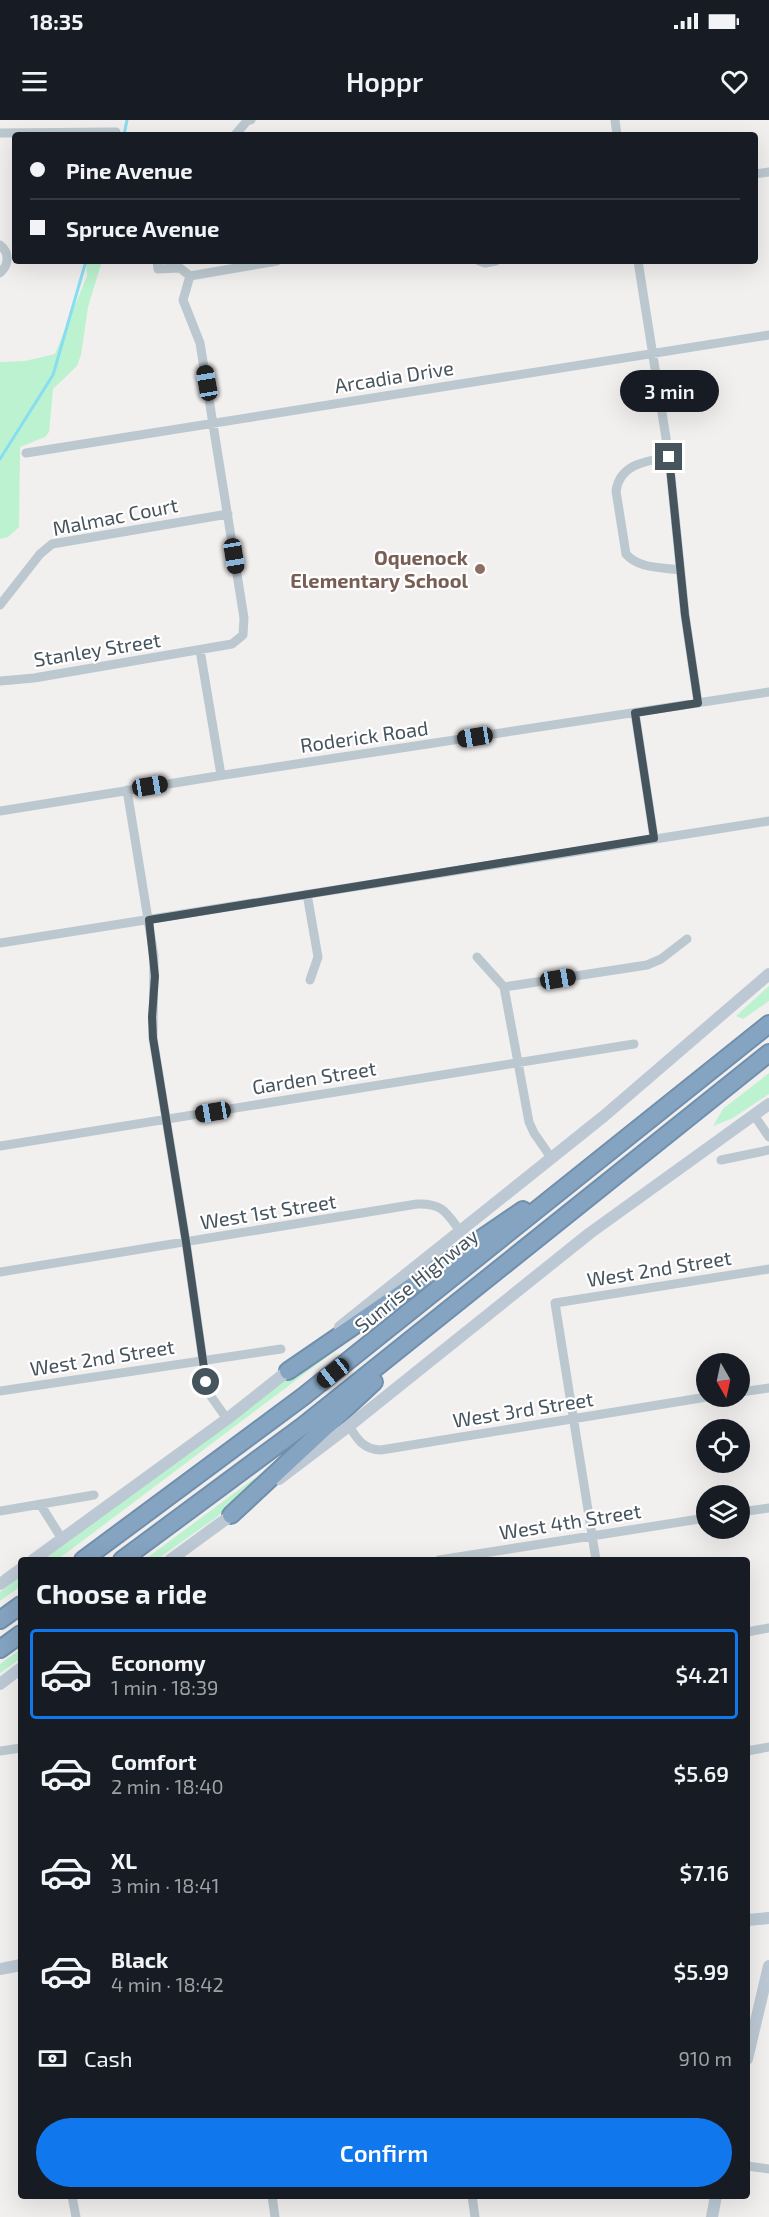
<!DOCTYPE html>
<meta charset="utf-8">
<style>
:root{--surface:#171b24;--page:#20242c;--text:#f1f3f6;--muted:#9ea1a6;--line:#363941;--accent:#1078ec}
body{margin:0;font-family:"Exo 2",sans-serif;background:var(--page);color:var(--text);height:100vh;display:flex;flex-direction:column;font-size:22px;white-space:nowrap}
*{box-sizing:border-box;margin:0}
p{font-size:20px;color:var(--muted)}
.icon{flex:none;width:33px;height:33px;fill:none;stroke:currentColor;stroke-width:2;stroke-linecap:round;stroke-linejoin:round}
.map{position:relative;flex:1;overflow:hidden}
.panel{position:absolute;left:18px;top:1437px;width:732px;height:642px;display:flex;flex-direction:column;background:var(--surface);border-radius:6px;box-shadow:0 6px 24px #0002}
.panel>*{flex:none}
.hud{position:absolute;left:12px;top:12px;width:746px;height:132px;border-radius:6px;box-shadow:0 6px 24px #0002;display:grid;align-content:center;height:132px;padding:0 18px;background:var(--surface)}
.needle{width:39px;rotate:171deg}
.controls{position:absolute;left:696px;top:1233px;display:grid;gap:12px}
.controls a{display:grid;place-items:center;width:54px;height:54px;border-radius:50%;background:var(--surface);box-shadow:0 6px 24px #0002;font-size:30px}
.end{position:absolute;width:27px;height:27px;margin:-14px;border:8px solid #46545e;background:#fff;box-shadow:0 0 0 3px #fff}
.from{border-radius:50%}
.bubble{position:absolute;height:42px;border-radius:21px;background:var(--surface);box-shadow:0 6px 24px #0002;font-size:20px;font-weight:600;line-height:42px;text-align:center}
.car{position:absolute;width:18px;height:36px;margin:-18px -9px;border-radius:8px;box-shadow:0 0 4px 2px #0007;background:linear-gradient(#222 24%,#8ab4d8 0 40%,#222 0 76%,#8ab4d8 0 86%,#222 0)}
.hud b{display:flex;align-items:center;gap:21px;height:57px;font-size:22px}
.hud b+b{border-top:2px solid var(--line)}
.hud i{width:15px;height:15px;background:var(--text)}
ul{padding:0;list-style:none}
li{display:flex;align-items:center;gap:18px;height:90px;margin:0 12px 9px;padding:0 6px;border:3px solid transparent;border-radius:6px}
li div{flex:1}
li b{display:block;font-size:22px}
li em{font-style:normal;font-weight:600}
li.current{border-color:var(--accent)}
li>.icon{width:54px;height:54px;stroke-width:1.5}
h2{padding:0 18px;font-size:27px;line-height:72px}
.pay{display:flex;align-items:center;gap:15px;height:66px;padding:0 18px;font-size:22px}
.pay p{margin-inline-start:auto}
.primary-button{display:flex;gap:12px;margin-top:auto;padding:12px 18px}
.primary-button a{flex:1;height:69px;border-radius:36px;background:var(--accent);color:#fff;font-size:24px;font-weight:600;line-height:69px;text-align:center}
.status{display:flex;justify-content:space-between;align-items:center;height:42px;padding:0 30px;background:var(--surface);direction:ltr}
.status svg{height:16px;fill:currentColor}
header{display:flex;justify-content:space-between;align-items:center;height:78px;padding:0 18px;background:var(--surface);font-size:27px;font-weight:600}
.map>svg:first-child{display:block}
</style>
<div class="status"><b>18:35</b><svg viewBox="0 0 49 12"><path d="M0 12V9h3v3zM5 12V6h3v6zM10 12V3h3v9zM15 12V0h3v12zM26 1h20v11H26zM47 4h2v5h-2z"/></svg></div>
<header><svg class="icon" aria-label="menu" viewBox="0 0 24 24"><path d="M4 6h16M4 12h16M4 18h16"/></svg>Hoppr<svg class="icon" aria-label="heart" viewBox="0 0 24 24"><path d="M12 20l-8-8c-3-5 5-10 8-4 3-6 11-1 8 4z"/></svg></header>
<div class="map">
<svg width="769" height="2097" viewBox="0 0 769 2097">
<rect width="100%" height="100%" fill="#f2efef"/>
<!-- green -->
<path fill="#bcf2cf" d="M86,141h16l-14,46 -7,48 -4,11 -24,23 -4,43 -4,5 -25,10 -1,80 -11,10 -8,2v-177l25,-1 30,-7 32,-78z
M769,866v15l-26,18 -7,-3z
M769,953v21l-36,24 -20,8 10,-17z
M368,1201l-4,8 -307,231h-14l281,-211z
M271,1346l-54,51 -61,43h-12z
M21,1456v10l-21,15v-9z
M21,1529v9l-21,15v-9z"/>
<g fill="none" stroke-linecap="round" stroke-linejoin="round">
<!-- stream -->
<path stroke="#87def1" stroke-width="3" d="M124,15l3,-15
M0,339l53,-84 33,-114"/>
<defs>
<path id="highway" d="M288,1251l235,-161
M231,1395l143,-133
M83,1440l221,-164 465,-372
M122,1440l181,-134 466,-373
M0,1500l21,-15
M0,1529l21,-15"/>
</defs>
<!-- highway casing -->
<use href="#highway" stroke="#708fad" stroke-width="20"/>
<!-- street -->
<path stroke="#bcc8cf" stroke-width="9" d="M615,0l2,15
M0,13l116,-1
M235,15l12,-14 4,-1
M754,54l15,-2
M0,125c10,8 9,20 0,28
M479,141l6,2 11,-2
M638,141l31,196 16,158 13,88
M190,156l87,-15
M26,333l743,-118
M669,337c-23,4 -49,7 -53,34l10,63c13,15 35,13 54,16
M0,485l40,-51 12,-10 176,-30
M200,530l21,125
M0,561l34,-3 198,-34 11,-9 1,-17 -44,-275 -17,-43 7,-24 -10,-8 -22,1 -1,-8
M635,593l19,125
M127,670l27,166 -1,82 33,204 20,140 4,13 17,24
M0,691l224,-36 545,-83
M307,774l11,63 -8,23
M0,823l769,-122
M477,837l27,30
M504,867l143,-22 14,-6 26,-20
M504,867l25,135 5,11 18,26
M754,995l15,22
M0,1026l634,-102
M721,1040l48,-10
M0,1152l417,-68c25,-1 29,8 43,27
M0,1271l281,-42
M740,1272l29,-4
M349,1306c8,13 15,24 32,24l332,-54
M40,1384l22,35
M0,1391l94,-16
M740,1392l29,-4
M439,1440l267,-42
M596,1440l-41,-257 214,-34
M747,1512l22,-4
M0,1631l21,-3
M747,1631l22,-4
M747,2046l22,3
M72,2076l4,21
M272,2076l3,21
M472,2076l3,21"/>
<!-- secondary -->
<path stroke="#bcc9d4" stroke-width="12" d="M340,1207l264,-211 165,-142
M279,1359l70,-53 241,-193 179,-129
M33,1440l194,-141 67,-53
M170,1440l67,-49
M0,1464l21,-15
M0,1564l21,-16
M747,1800l22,-2
M0,1849l21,-4
M747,1939l22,-93
M712,2097l4,-21"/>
<!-- highway -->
<use href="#highway" stroke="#85a4c1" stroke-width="16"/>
</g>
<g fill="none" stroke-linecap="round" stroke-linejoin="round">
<!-- route -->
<path stroke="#46545e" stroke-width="8" d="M206,1262l-20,-140 -33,-204 -1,-21 3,-41 -6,-56 505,-82 -19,-125 63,-10 -13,-88 -16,-158"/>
</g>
<!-- markers -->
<circle fill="#8d6e63" stroke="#fff" stroke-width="2" cx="480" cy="449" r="6"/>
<g text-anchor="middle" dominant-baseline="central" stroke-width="4.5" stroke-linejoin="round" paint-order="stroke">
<!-- street labels -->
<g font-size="20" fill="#46545e" stroke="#fff">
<text transform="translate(394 256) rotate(-9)">Arcadia Drive</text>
<text transform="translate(115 396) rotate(-11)">Malmac Court</text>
<text transform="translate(97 529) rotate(-9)">Stanley Street</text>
<text transform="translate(364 616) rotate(-8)">Roderick Road</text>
<text transform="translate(314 957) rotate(-9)">Garden Street</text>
<text transform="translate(268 1091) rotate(-9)">West 1st Street</text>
<text transform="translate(659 1148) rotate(-9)">West 2nd Street</text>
<text transform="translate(416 1160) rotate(-39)">Sunrise Highway</text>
<text transform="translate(102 1237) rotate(-9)">West 2nd Street</text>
<text transform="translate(523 1289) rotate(-9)">West 3rd Street</text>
<text transform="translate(570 1401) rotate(-9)">West 4th Street</text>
</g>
<!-- education labels -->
<g font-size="20" font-weight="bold" fill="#785e54" stroke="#fff" text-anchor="end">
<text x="468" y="437">Oquenock<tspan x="468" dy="23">Elementary School</tspan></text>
</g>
</g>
</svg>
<div class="controls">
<a><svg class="needle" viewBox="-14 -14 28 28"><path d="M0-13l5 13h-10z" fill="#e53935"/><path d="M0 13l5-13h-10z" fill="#9ea1a6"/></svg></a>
<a><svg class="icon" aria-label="locate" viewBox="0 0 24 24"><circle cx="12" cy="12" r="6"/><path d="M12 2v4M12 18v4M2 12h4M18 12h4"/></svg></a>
<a><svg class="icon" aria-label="layers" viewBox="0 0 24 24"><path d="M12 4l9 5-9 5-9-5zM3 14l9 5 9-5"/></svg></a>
</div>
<i class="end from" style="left:206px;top:1262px"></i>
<i class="end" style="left:669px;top:337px"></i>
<div class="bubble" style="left:620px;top:250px;width:99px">3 min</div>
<i class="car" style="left:207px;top:263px;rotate:350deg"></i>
<i class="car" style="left:234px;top:436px;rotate:171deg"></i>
<i class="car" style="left:475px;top:617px;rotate:261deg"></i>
<i class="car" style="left:150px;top:666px;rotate:81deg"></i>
<i class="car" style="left:558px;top:859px;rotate:81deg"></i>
<i class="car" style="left:213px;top:992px;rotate:261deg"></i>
<i class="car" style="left:333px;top:1253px;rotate:232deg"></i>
<div class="hud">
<b><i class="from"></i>Pine Avenue</b>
<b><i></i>Spruce Avenue</b>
</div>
<section class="panel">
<h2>Choose a ride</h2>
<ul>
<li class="current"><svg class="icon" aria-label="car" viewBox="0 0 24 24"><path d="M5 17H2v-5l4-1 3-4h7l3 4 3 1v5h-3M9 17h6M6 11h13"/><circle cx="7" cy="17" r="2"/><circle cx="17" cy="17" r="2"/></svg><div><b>Economy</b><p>1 min · 18:39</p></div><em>$4.21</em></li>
<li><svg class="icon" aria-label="car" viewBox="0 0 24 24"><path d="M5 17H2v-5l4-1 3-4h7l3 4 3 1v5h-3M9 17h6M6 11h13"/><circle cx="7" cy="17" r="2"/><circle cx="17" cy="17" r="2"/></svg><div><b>Comfort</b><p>2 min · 18:40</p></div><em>$5.69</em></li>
<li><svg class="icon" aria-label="car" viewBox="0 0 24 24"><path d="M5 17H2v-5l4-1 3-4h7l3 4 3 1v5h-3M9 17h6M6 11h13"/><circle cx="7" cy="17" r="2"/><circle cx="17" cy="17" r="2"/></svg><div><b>XL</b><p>3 min · 18:41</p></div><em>$7.16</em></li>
<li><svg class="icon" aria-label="car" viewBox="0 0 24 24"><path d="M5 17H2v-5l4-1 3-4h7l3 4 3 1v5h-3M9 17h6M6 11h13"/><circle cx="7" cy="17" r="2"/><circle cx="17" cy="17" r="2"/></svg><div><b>Black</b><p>4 min · 18:42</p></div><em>$5.99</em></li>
</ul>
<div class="pay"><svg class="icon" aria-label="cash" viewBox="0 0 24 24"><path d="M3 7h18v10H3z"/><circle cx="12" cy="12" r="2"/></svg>Cash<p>910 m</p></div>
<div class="primary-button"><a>Confirm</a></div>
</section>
</div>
